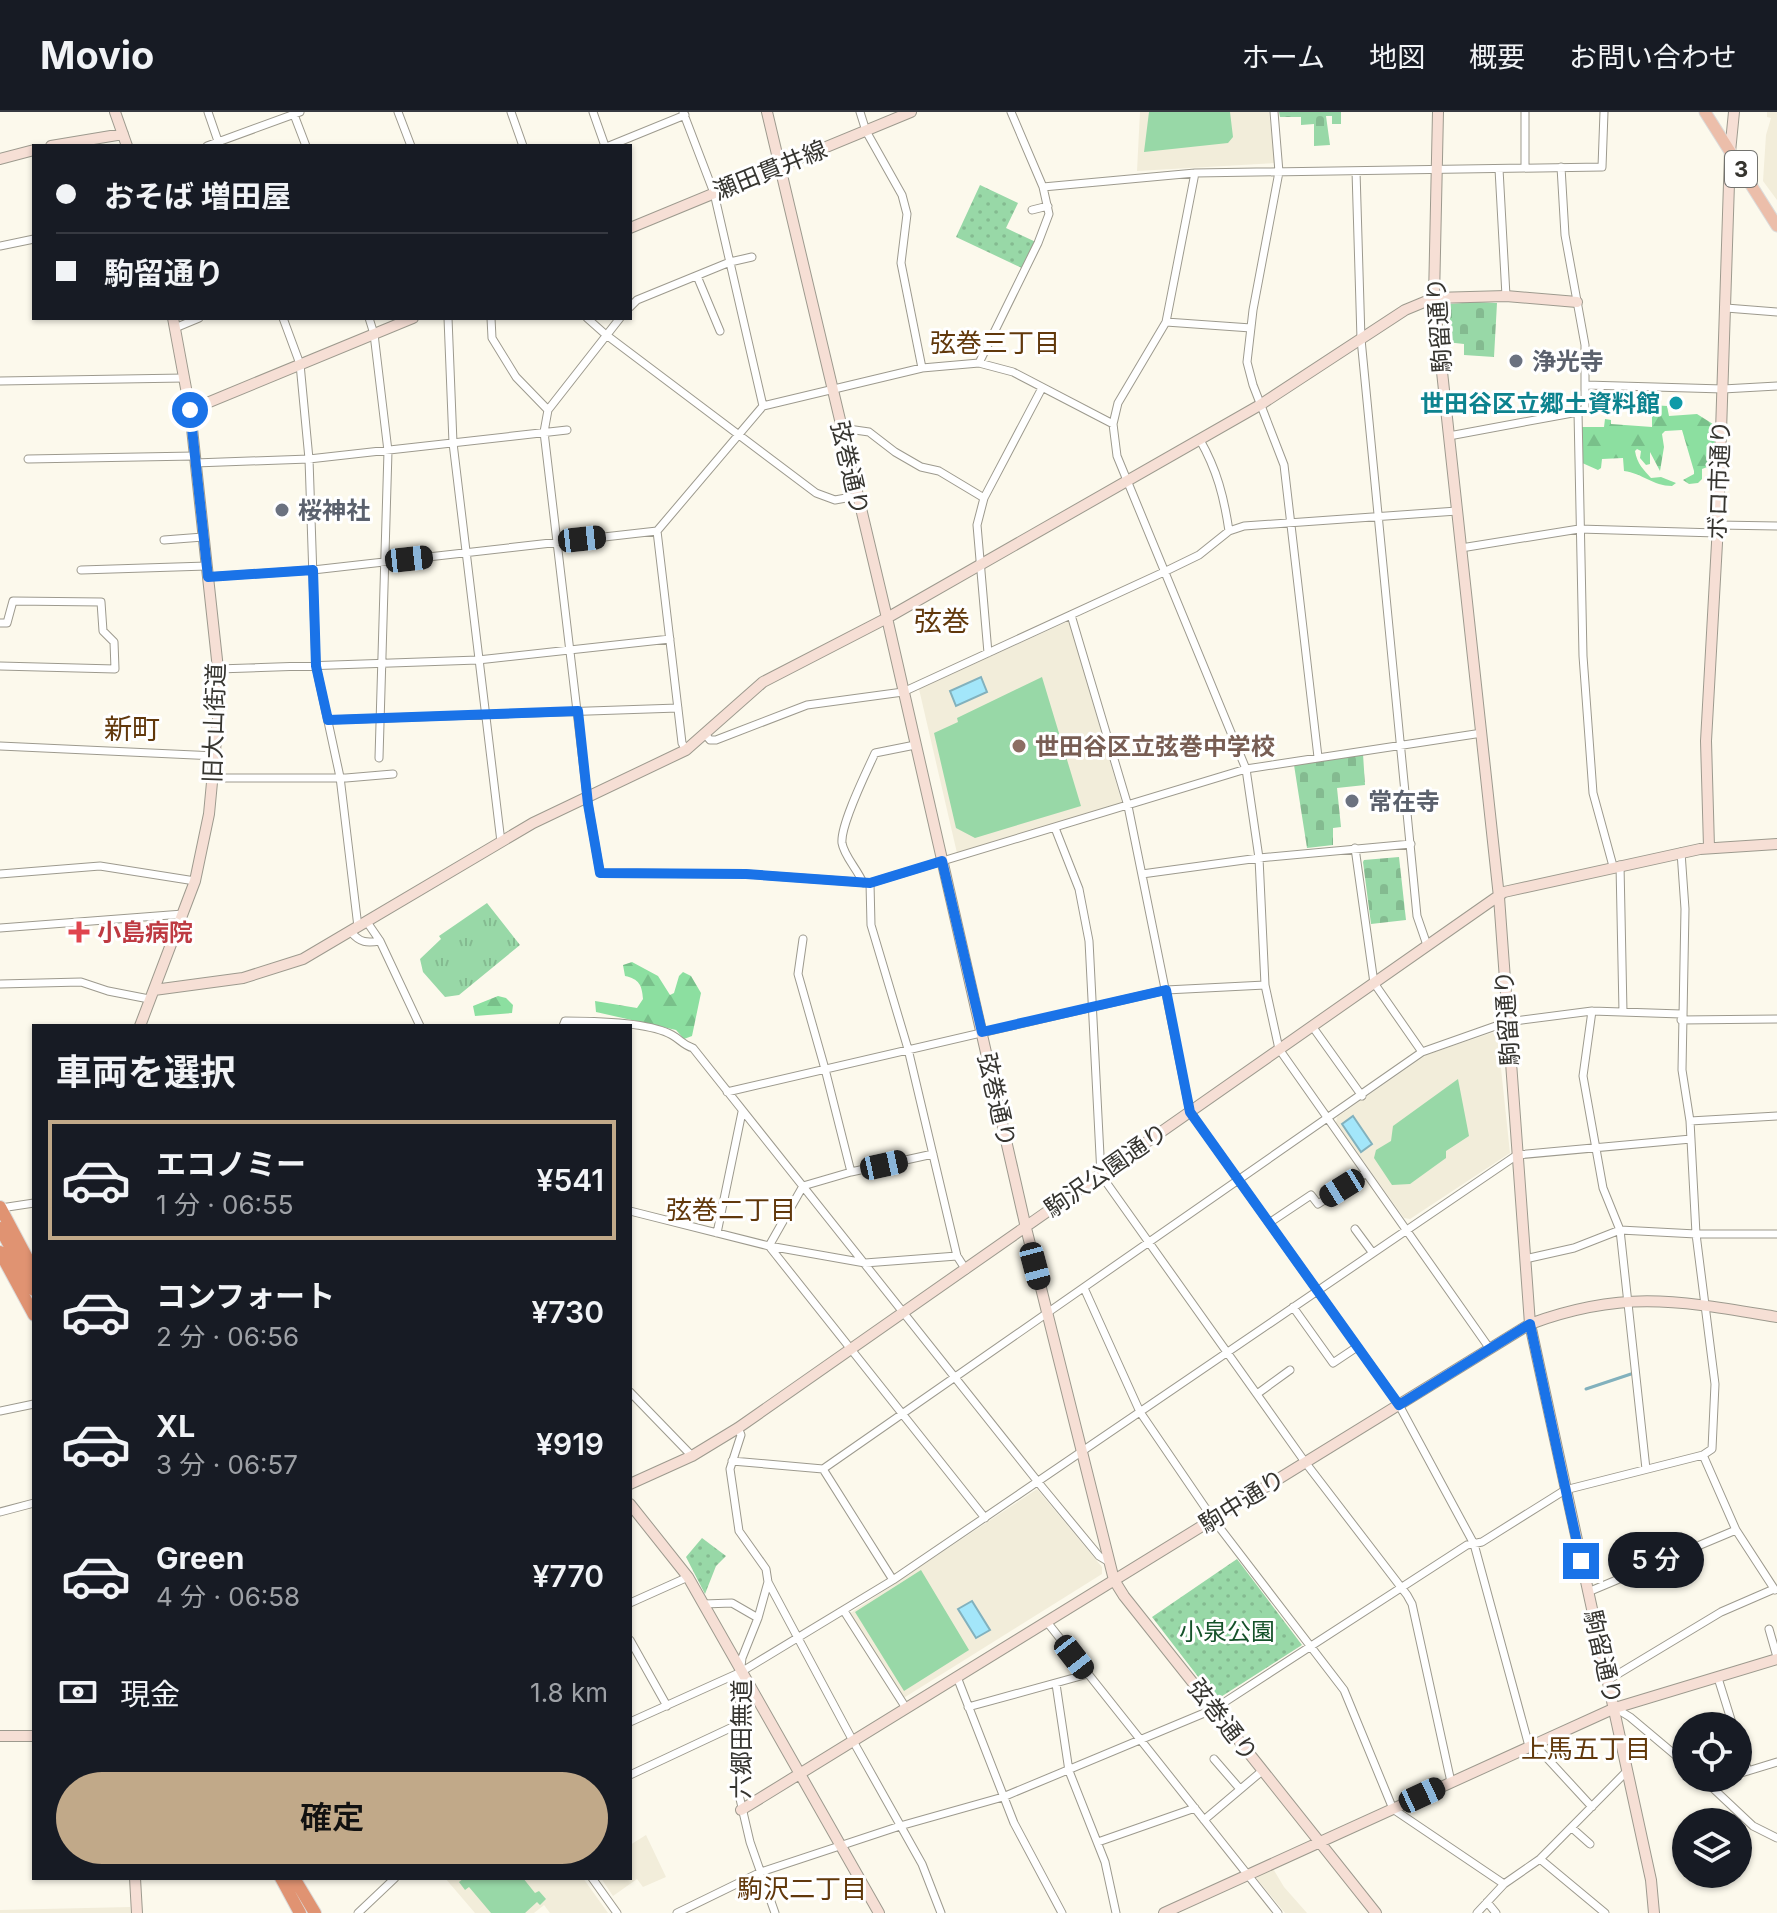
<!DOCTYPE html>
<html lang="ja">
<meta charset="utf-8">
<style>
:root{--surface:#171b24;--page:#20242c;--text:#f1f3f6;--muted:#9ea1a6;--line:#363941;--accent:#c1a989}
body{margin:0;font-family:Inter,"Noto Sans JP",sans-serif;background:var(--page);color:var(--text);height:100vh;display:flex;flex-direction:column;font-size:30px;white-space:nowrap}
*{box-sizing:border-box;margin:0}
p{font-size:26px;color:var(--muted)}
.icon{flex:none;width:44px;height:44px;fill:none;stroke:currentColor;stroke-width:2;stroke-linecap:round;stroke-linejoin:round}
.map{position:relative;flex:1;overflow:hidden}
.sheet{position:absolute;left:32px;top:912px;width:600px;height:856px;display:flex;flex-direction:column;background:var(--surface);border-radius:0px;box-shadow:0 2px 6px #0004}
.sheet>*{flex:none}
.banner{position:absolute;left:32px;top:32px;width:600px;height:176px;border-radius:0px;box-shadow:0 2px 6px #0004;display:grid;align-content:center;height:176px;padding:0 24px;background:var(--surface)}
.fabs{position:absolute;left:1672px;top:1600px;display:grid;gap:16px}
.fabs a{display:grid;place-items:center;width:80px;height:80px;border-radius:50%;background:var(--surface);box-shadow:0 2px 6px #0004;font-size:40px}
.end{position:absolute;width:36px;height:36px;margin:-18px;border:10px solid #1a73e8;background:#fff;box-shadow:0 0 0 4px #fff}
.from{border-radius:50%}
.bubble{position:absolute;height:56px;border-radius:28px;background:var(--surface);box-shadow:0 2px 6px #0004;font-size:26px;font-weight:600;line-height:56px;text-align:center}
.car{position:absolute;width:24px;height:48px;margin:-24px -12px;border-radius:10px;box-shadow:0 0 6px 2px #0007;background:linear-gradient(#222 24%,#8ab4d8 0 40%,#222 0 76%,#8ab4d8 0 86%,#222 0)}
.banner b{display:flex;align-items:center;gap:28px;height:76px;font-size:30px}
.banner b+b{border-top:2px solid var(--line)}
.banner i{width:20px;height:20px;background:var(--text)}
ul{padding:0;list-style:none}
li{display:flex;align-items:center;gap:24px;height:120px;margin:0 16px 12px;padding:0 8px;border:4px solid transparent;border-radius:0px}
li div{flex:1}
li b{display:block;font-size:30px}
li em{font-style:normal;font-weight:600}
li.selected{border-color:var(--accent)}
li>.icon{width:72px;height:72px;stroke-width:1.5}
h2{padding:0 24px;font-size:36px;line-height:96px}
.pay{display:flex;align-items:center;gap:20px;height:88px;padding:0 24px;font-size:30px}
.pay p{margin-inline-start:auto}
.cta{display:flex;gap:16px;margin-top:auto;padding:16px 24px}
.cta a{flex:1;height:92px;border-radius:48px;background:var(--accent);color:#111;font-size:32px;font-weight:600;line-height:92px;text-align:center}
header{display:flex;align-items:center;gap:48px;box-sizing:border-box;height:112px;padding:0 40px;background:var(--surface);border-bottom:2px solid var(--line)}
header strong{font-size:38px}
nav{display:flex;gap:44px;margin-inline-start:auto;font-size:28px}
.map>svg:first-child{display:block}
</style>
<header>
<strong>Movio</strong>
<nav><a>ホーム</a><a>地図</a><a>概要</a><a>お問い合わせ</a></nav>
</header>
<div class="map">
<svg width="1777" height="1801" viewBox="0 0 1777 1801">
<defs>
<pattern id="grass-tufts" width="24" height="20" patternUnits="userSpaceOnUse" patternTransform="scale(2)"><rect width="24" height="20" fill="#98d8a7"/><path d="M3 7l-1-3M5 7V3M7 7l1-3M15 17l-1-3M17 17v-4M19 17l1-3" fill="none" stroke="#84ba90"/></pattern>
<pattern id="forest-firs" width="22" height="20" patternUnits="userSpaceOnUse" patternTransform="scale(2)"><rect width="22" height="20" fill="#8cdfa0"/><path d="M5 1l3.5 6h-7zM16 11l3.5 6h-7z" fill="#79c08a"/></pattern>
<pattern id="cemetery-stones" width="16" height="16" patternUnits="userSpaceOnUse" patternTransform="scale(2)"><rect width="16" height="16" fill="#98d8a7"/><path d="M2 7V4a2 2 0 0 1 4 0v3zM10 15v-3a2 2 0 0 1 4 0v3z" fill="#84ba90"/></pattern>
<pattern id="park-dots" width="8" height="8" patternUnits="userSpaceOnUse" patternTransform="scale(2)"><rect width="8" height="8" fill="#98d8a7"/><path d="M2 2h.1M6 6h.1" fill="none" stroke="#84ba90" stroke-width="1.8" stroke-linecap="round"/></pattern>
</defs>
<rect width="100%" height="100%" fill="#fcf9ec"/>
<!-- built -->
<path fill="#f2edda" d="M1140,0h129l6,51 -138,8z
M1767,0h10v88l-14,-19 3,-46 5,-17 -4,-1z
M1069,509l53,182 -165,50 -38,-164z
M1497,919l13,122 -100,66 -6,-1 -68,-95 1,-6 89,-62z
M1037,1377l65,78v7l-200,125 -53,-85z
M646,1723l20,42 -23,10 -6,-8 -24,17 -12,-18h29v-33z
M1272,1755l12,20 23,26h-22l-28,-34 1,-6z
M445,1766h138l25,35h-58l-6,-8 -10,8h-59z
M130,1795l1,6h-131v-3z"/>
<!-- grass -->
<path fill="url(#grass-tufts)" d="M487,791l33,42 -61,50 -14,2 -22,-25 -3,-13 21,-20 -2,-3z"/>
<!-- forest -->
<path fill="url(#forest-firs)" d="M1652,293l15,1 2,10 28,-2 19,12 -1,38 -13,5v10l-4,4 -9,1 -6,-4 11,-6v-3l-12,-41 -17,1 -3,3 2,13 -4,24 -10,-19v12l-4,1 -6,-7 1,-7 -4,-2 -2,2c2,13 9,19 16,27l10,-1 15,6 -4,3c-19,0 -30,-13 -48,-15l-1,-13 -21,1 -1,9 -3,2 -18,-8 -1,-35h25l1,-8 6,1v4l41,3z
M632,850l26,14 12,19 4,-2 5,-17 4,-4 8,4 10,17 -9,43 -8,3 -8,-9 -80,-18 -1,-11 42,7 6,-9c-1,-14 -4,-20 -18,-23l-2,-11z
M498,884l8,2 7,7 -1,8 -37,3 -2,-10z"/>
<!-- cemetery -->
<path fill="url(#cemetery-stones)" d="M1279,0h62v12h-9v-8h-6l4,29 -16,1v-22l-13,1v-8h-21z
M1476,190l21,1 -3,54 -30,-2v-11l-18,-2 -2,-22 5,-16z
M1363,642l2,31 -28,3 4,39 -8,1v17l-26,3 -13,-83z
M1399,745l7,63 -35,4 -8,-62 1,-2z"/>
<!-- park -->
<path fill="url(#park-dots)" d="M980,73l38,18 -12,25 32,15 -14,26 -68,-32z
M702,1426l24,18 -10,10 -11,28 -19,-37z
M1237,1447l65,86 -86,55 -64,-83z"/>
<!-- pitch -->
<path fill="#98d8a7" d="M1149,0h81l3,25 -5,6 -84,9z
M1042,565l39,129 -106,32 -19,-10 -22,-95 24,-11 -1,-4z
M1458,967l11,57 -23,15v7l-36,26 -18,1 -18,-27 2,-8 15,-9 2,-15z
M921,1458l48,80 -65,41 -49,-79z
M1255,1493l26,33 -20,15 -25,-33z
M464,1766h59l12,15 4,-2 7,8 -6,6 -3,-3 -12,11h-34l-22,-26 -4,3 -6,-8z"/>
<!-- water -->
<path fill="#a3e6fa" stroke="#82b1bd" stroke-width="2" d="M981,565l6,15 -31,14 -6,-15z
M1353,1004l19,28 -11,8 -19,-28z
M972,1489l18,29 -14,8 -18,-29z"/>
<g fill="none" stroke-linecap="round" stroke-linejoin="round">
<!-- stream -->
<path stroke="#82b1bd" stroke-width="3" d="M1586,1277l45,-15"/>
<defs>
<path id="street" d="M208,0l11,32
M293,0l13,34
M398,0l13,34
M511,0l12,34
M593,0l12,34
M683,0l31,81 49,213
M860,0l6,19 36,64 5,19 -6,49 21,105
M1274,0l5,60 -26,138 -6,52 6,23 31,80 34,292
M207,34l93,-34
M609,34l76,-31
M1561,55l4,68 20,110v63l-7,4 5,244 10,137 20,73
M1525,56v-56
M1499,57l7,127
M1356,59l5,168 56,577 10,29
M1195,61l-29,149 -48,81 -5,21 4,32 129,313 13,89 6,127 14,64 211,300
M1043,75l152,-14 407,-6 2,-55
M1032,98l16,-4
M0,134l34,-7
M697,164l23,55
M630,195l7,-7 93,-38 22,-5
M1726,196l51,4
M283,206l17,46 9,95 7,207 24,111 18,150
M369,206l5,16 14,117 -9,307
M448,206l5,125 48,399
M491,206l1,20 24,39 32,33
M587,206l18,16 211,159 19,7 22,-4
M620,206l-72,92 -4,22 44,372 12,69 146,1 124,9 376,-114 236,-36
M1166,210l85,6
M175,216l24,-10
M979,251l59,-120 11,-29 -6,-27 -32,-75
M0,269l184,-3
M1586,273l137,4 54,-3
M841,316l28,4 26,20 26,15 18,4 45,27
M1449,324l129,-24
M1200,328c17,30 24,57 29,91
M28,347l166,-3
M195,351l114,-4 258,-29
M1718,413l59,1
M164,428l39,-3
M1461,436l118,-19 138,4
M81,458l126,-4
M208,465l105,-7 344,-39
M1071,503l57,191 62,306 209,293 75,139 55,202
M0,511h7l6,-22 88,1 2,29 11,11 1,27 -115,-3
M988,541l-11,-128 7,-27 58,-110
M218,557l260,-9 192,-21
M328,608l350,-12
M704,621l6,7h6l91,-35 96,-13 261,-120 35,-17 30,-24 15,-5 213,-15
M0,634l216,10
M686,638l-4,-7 -25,-212 106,-125 159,-38 57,-5 34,9 100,52
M213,666h133l47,-4
M1055,716l24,61 10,52 12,234 204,287 102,133 5,9 39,178
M1355,736l19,135 48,69
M1620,753l3,147
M0,762l100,-8 95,15
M1142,762l117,-16 152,-14
M863,771c-5,-13 -19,-27 -21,-40 -2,-18 25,-72 33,-90l40,-8
M870,771l1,42 37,124 49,207 9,14
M367,810l13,19 40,85
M0,816l183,-14
M351,820c9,11 16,11 29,9
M803,827l-5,35 27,95 26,103
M0,872l81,-2 27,9 41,8
M1592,899l-9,65 20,112 17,42 26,239
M1681,908l96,-1
M563,914l2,-5c27,0 84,1 107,14 9,5 11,10 21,13l349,439 57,69 10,6
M1312,914l50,70
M727,980l439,-102 99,-5
M1690,1009l87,-5
M933,1042l-82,18 -48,14 -34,60 216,272
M1,1096l33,-5
M630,1099l139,35 96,17 92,-7
M1269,1111l42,-28 7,9 48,-31
M1355,1117l17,23
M717,1121l25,-121
M1525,1147l49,-11 46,-18 76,4h81
M1084,1176l56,124 73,107 131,171 49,119 111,75
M1293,1195l40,56 24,-16
M630,1280l62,64
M1257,1282l33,-24
M0,1299l34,-7
M738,1316l3,7 -11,34 9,62 27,38 2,13 -10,36 -16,40 -3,24 2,68 -4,36 13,56 25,71
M1703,1343l33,75 39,60
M732,1349l91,8 599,-417 85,-30 85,-11 89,3
M823,1357l70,111
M0,1400l34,-9
M768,1470l85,159 69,123 19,49
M1588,1480l148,-62
M630,1491l58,-26
M704,1492l28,-1 26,15
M844,1499l62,97
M1047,1510l231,291
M1769,1517l8,28
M630,1528l37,66
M957,1565l57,146 48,90
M1718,1566l15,48
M1608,1568l113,-68 53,-23
M1056,1572l13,87 36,91 11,51
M968,1595l120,-33
M1615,1596l15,9 56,47
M630,1610l111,-50 152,-92 624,-425 174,-16
M1738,1628l10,31
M1534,1632l58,63
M1214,1647l26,30
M1738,1662l39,-12
M630,1663l111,-52
M1702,1666l51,48 24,12
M1707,1671l16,-5
M1204,1708l58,-49
M1572,1716l18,16
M1098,1730l97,-34
M1540,1747l65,54
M592,1766l25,35
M1487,1790l9,11
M358,1801l37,-35
M677,1801l84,-41 139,-46 103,-29 211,-88 253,-164 15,-3 83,-52 138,-35 9,-6 3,-65 -19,-150 -6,-113 -8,-51 3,-161 -4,-57
M1477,1801l27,-29 36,-25 87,-88"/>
<path id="secondary" d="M115,0l12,34
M767,0l120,506 139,610 88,352 10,16 252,317
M1438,0l-4,186 65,599 31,427 121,556 3,33
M51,34l72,-12
M0,47l34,-9
M630,116l281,-116
M190,298l223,-92
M1709,735l-3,-106 12,-216 12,-373 4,-40
M154,878l89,-12 60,-19 230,-136 153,-73 77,-68 124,-64 373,-213 145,-95 29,-12 72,-2 71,6
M140,914l55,-145 14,-67 9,-95v-50l-10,-92 -18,-167 -17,-92
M630,1372l62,-28 46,-28 766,-536 196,-43 77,-5
M630,1392l58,73 191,336
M0,1624h34
M741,1698l789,-486c95,-35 150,-23 247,-7
M135,1766l2,35
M1164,1801l451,-205 162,-49"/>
<path id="primary" d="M1705,0l72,114"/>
<path id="highway" d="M0,1095l34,64
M0,1116l34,62
M0,1140l34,63
M281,1766l19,35
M294,1766l21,35"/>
</defs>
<!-- street casing -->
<use href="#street" stroke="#9d9a8e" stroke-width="9"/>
<!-- secondary casing -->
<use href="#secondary" stroke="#9d9a8e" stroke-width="12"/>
<!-- primary casing -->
<use href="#primary" stroke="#dbdbda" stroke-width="13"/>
<!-- highway casing -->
<use href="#highway" stroke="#dbdbda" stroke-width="14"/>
<!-- street -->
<use href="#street" stroke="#fff" stroke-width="7"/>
<!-- secondary -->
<use href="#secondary" stroke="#f6dfd5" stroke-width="10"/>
<!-- primary -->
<use href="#primary" stroke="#ecbeaa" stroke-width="11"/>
<!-- highway -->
<use href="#highway" stroke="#e09372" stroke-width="12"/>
</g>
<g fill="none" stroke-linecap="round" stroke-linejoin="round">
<!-- route -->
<path stroke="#1a73e8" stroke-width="10" d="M190,298l18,167 105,-7 3,96 12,54 250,-9 10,93 12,69 146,1 124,9 72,-22 40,171 184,-42 24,122 209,293 131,-81 51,237"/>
</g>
<!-- markers -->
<g fill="#6b7280" stroke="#fff" stroke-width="3">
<circle cx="1516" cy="249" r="8"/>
<circle cx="282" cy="398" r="8"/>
<circle cx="1352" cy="689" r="8"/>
</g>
<circle fill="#0f9aa8" stroke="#fff" stroke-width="3" cx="1676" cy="291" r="8"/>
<circle fill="#8d6e63" stroke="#fff" stroke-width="3" cx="1019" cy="634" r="8"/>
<path fill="#e0444e" stroke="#fff" stroke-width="3" d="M75 808h8v8h8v8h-8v8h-8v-8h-8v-8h8z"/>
<g text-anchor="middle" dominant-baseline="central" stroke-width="6" stroke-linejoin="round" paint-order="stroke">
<!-- shield labels -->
<rect fill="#fff" stroke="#72726e" stroke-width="2" x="1725" y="39" width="32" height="36" rx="6"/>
<g font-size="22" font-weight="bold" fill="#363530">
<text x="1741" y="57">3</text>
</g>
<!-- street labels -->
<g font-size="24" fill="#363530" stroke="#fff">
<text transform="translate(770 58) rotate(-22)">瀬田貫井線</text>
<text transform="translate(1439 213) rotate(-94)">駒留通り</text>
<text transform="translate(850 356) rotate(77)">弦巻通り</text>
<text transform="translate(1719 368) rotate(-88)">ボロ市通り</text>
<text transform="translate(214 611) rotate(-88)">旧大山街道</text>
<text transform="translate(1507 906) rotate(-94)">駒留通り</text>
<text transform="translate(997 988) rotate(77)">弦巻通り</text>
<text transform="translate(1106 1058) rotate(-35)">駒沢公園通り</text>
<text transform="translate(1242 1389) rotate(-32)">駒中通り</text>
<text transform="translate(1603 1545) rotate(77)">駒留通り</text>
<text transform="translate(1223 1608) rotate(52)">弦巻通り</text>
<text transform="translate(741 1627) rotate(-90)">六郷田無道</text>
</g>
<!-- worship labels -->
<g font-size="24" font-weight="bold" fill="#5b616d" stroke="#fff" text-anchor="start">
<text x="1532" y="249">浄光寺</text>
<text x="298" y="398">桜神社</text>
<text x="1368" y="689">常在寺</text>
</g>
<!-- culture labels -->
<g font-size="24" font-weight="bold" fill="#0d838f" stroke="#fff" text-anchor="end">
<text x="1660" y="291">世田谷区立郷土資料館</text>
</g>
<!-- education labels -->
<g font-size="24" font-weight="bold" fill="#785e54" stroke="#fff" text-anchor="start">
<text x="1035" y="634">世田谷区立弦巻中学校</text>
</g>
<!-- health labels -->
<g font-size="24" font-weight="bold" fill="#be3a42" stroke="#fff" text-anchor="start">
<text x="97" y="820">小島病院</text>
</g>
<!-- park labels -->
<g font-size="24" fill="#15522a" stroke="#fff">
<text x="1227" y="1519">小泉公園</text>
</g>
<!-- neighbourhood labels -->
<g font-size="26" fill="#61380b" stroke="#fff">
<text x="995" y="230">弦巻三丁目</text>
<text x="731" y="1097">弦巻二丁目</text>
<text x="1586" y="1636">上馬五丁目</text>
<text x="802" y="1776">駒沢二丁目</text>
</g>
<!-- quarter labels -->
<g font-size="28" fill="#61380b" stroke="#fff">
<text x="942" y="509">弦巻</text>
<text x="132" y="617">新町</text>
</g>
</g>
</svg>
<div class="fabs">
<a><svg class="icon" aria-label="locate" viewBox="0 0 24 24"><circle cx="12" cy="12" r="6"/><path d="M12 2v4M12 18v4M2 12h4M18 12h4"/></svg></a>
<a><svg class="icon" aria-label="layers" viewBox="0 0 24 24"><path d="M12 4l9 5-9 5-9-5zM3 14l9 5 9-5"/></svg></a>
</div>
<i class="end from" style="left:190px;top:298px"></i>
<i class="end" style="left:1581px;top:1449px"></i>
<div class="bubble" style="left:1608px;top:1420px;width:96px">5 分</div>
<i class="car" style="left:582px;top:427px;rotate:84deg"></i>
<i class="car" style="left:409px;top:447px;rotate:84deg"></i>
<i class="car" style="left:884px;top:1053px;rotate:78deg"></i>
<i class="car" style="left:1342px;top:1076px;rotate:238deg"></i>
<i class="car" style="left:1035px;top:1154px;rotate:165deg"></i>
<i class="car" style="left:1074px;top:1545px;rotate:142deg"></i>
<i class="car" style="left:1422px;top:1683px;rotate:65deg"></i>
<div class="banner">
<b><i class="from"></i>おそば 増田屋</b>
<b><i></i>駒留通り</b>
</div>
<section class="sheet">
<h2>車両を選択</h2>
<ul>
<li class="selected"><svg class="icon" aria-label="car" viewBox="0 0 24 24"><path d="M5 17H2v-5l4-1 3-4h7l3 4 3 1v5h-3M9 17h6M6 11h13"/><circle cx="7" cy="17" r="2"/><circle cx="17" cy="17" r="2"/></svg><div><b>エコノミー</b><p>1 分 · 06:55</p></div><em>¥541</em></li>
<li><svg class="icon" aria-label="car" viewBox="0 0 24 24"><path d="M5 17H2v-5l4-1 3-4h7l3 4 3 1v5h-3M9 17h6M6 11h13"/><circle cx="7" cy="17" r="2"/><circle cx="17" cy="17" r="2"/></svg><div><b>コンフォート</b><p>2 分 · 06:56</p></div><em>¥730</em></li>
<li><svg class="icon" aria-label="car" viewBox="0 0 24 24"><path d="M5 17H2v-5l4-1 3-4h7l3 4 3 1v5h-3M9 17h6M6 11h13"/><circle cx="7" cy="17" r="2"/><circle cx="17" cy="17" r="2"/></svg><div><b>XL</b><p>3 分 · 06:57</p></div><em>¥919</em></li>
<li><svg class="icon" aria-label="car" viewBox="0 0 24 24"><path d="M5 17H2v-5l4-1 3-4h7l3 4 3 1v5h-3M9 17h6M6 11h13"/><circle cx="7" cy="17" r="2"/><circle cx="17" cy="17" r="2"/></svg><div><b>Green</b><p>4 分 · 06:58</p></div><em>¥770</em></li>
</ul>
<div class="pay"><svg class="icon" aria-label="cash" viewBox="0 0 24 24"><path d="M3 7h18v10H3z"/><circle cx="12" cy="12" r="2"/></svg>現金<p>1.8 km</p></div>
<div class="cta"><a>確定</a></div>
</section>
</div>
